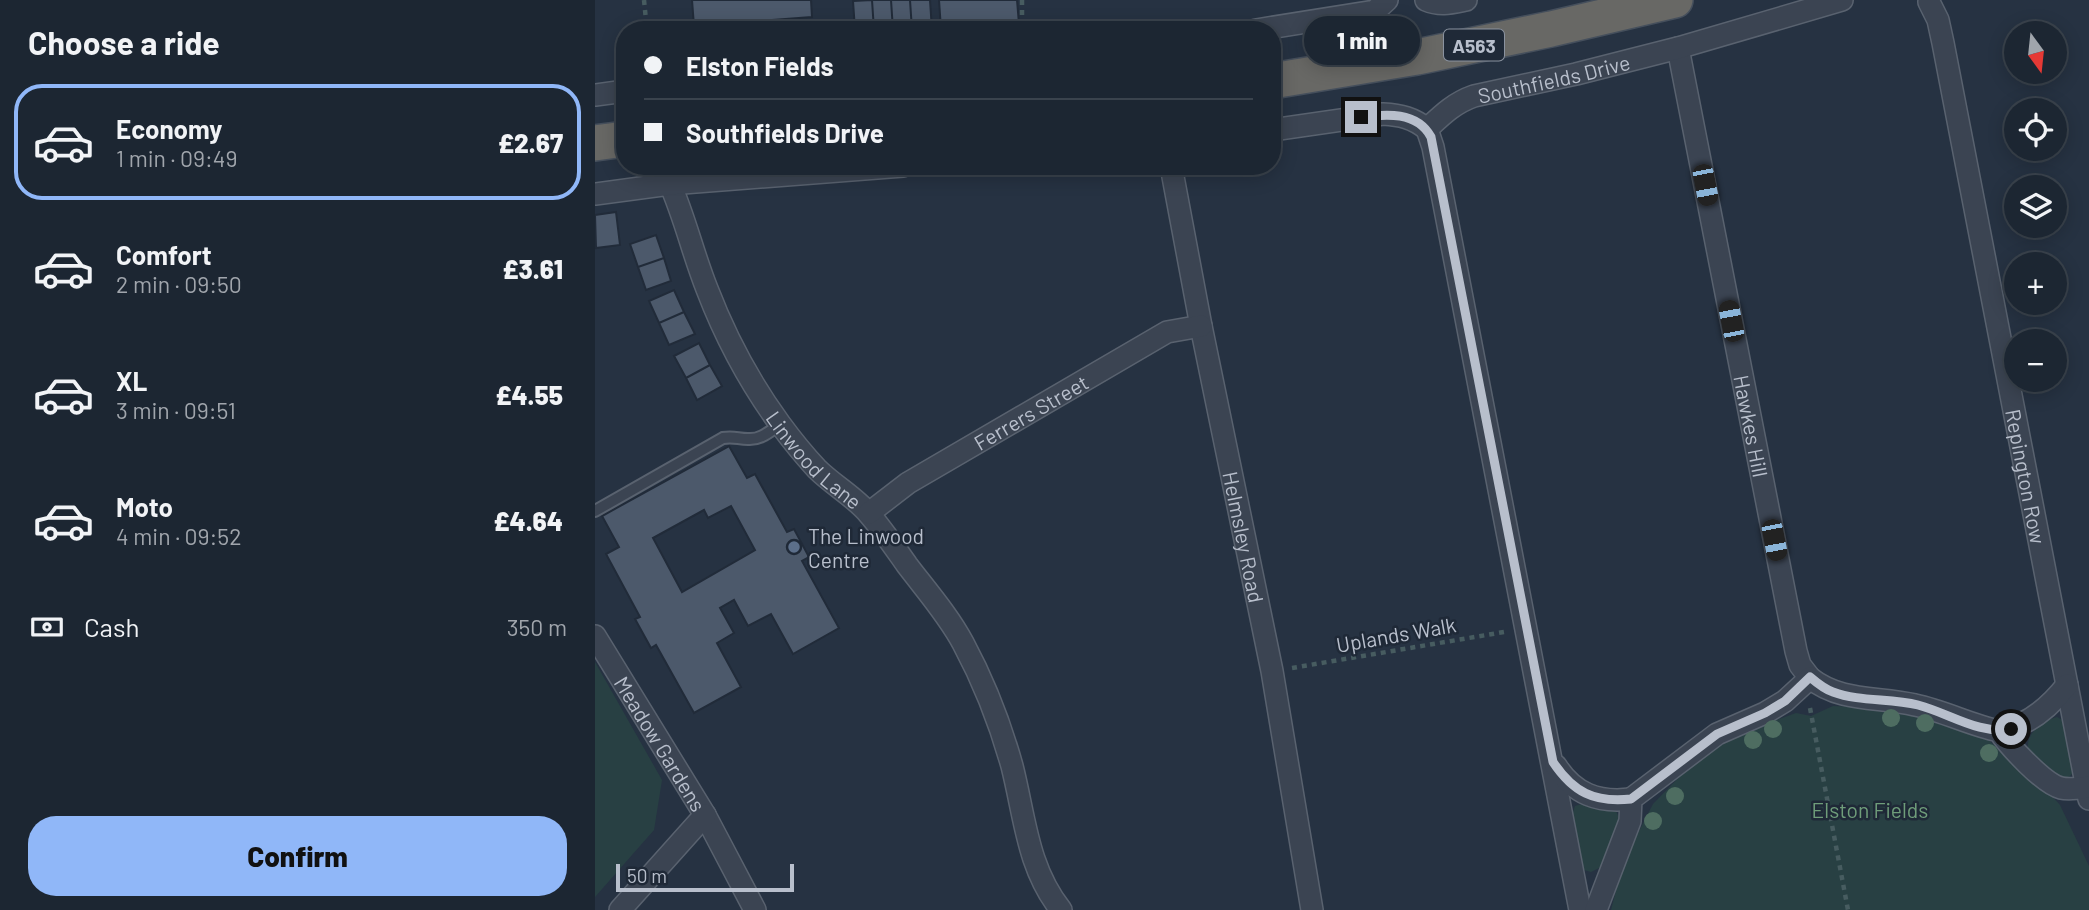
<!DOCTYPE html>
<meta charset="utf-8">
<style>
:root{--surface:#1c2632;--page:#29323e;--text:#f1f3f6;--muted:#a0a5ac;--line:#3a434d;--accent:#90b7f8}
body{margin:0;font-family:Barlow,sans-serif;background:var(--page);color:var(--text);height:100vh;display:flex;flex-direction:column;font-size:26px;white-space:nowrap}
*{box-sizing:border-box;margin:0}
p{font-size:23px;color:var(--muted)}
.icon{flex:none;width:38px;height:38px;fill:none;stroke:currentColor;stroke-width:2;stroke-linecap:round;stroke-linejoin:round}
.map{position:relative;flex:1;overflow:hidden}
.side{display:flex;flex-direction:column;background:var(--surface);width:595px}
.side>*{flex:none}
.hud{position:absolute;left:21px;top:21px;width:665px;height:154px;border-radius:28px;box-shadow:0 4px 18px #0003,0 0 0 2px var(--line);display:grid;align-content:center;height:154px;padding:0 28px;background:var(--surface)}
.needle{width:46px;rotate:165deg}
.fabs{position:absolute;left:1409px;top:21px;display:grid;gap:14px}
.fabs a{display:grid;place-items:center;width:63px;height:63px;border-radius:50%;background:var(--surface);box-shadow:0 4px 18px #0003,0 0 0 2px var(--line);font-size:35px}
.scale{position:absolute;left:21px;bottom:18px;width:178px;box-sizing:border-box;padding-left:7px;border:4px solid #b8bfcc;border-top:0;font-size:19px;line-height:24px;white-space:nowrap;color:#b8bfcc;-webkit-text-stroke:5px #1f2937;paint-order:stroke}
.end{position:absolute;width:32px;height:32px;margin:-16px;border:9px solid #b8bfcc;background:#111;box-shadow:0 0 0 4px #111}
.from{border-radius:50%}
.bubble{position:absolute;height:49px;border-radius:24px;background:var(--surface);box-shadow:0 4px 18px #0003,0 0 0 2px var(--line);font-size:23px;font-weight:800;line-height:49px;text-align:center}
.car{position:absolute;width:21px;height:42px;margin:-21px -10px;border-radius:9px;box-shadow:0 0 5px 2px #0007;background:linear-gradient(#222 24%,#8ab4d8 0 40%,#222 0 76%,#8ab4d8 0 86%,#222 0)}
.hud b{display:flex;align-items:center;gap:24px;height:66px;font-size:26px}
.hud b+b{border-top:2px solid var(--line)}
.hud i{width:18px;height:18px;background:var(--text)}
ul{padding:0;list-style:none}
li{display:flex;align-items:center;gap:21px;height:116px;margin:0 14px 10px;padding:0 14px;border:4px solid transparent;border-radius:28px}
li div{flex:1}
li b{display:block;font-size:26px}
li em{font-style:normal;font-weight:800}
li.active{border-color:var(--accent)}
li>.icon{width:63px;height:63px;stroke-width:1.5}
h2{padding:0 28px;font-size:32px;line-height:84px}
.pay{display:flex;align-items:center;gap:18px;height:77px;padding:0 28px;font-size:26px}
.pay p{margin-inline-start:auto}
.button{display:flex;gap:14px;margin-top:auto;padding:14px 28px}
.button a{flex:1;height:80px;border-radius:28px;background:var(--accent);color:#111;font-size:28px;font-weight:800;line-height:80px;text-align:center}
main{display:flex;flex:1;min-height:0}
.map>svg:first-child{display:block}
</style>
<main>
<section class="side">
<h2>Choose a ride</h2>
<ul>
<li class="active"><svg class="icon" aria-label="car" viewBox="0 0 24 24"><path d="M5 17H2v-5l4-1 3-4h7l3 4 3 1v5h-3M9 17h6M6 11h13"/><circle cx="7" cy="17" r="2"/><circle cx="17" cy="17" r="2"/></svg><div><b>Economy</b><p>1 min · 09:49</p></div><em>£2.67</em></li>
<li><svg class="icon" aria-label="car" viewBox="0 0 24 24"><path d="M5 17H2v-5l4-1 3-4h7l3 4 3 1v5h-3M9 17h6M6 11h13"/><circle cx="7" cy="17" r="2"/><circle cx="17" cy="17" r="2"/></svg><div><b>Comfort</b><p>2 min · 09:50</p></div><em>£3.61</em></li>
<li><svg class="icon" aria-label="car" viewBox="0 0 24 24"><path d="M5 17H2v-5l4-1 3-4h7l3 4 3 1v5h-3M9 17h6M6 11h13"/><circle cx="7" cy="17" r="2"/><circle cx="17" cy="17" r="2"/></svg><div><b>XL</b><p>3 min · 09:51</p></div><em>£4.55</em></li>
<li><svg class="icon" aria-label="car" viewBox="0 0 24 24"><path d="M5 17H2v-5l4-1 3-4h7l3 4 3 1v5h-3M9 17h6M6 11h13"/><circle cx="7" cy="17" r="2"/><circle cx="17" cy="17" r="2"/></svg><div><b>Moto</b><p>4 min · 09:52</p></div><em>£4.64</em></li>
</ul>
<div class="pay"><svg class="icon" aria-label="cash" viewBox="0 0 24 24"><path d="M3 7h18v10H3z"/><circle cx="12" cy="12" r="2"/></svg>Cash<p>350 m</p></div>
<div class="button"><a>Confirm</a></div>
</section>
<div class="map">
<svg width="1494" height="910" viewBox="0 0 1494 910">
<rect width="100%" height="100%" fill="#263242"/>
<!-- green -->
<path fill="#284043" d="M0,662l67,118 -8,50 -59,67z
M1238,706l78,3 38,12 39,19 36,26 36,39 29,61v44h-478l13,-50 29,-56 37,-38 48,-32 58,-21 15,3z
M1462,717l7,4 10,49c-11,25 -36,-11 -46,-21 -2,-16 15,-29 29,-32z
M990,803l31,8 4,9 -1,5 -18,42 -10,5 -7,-2 -3,-4 -9,-51 3,-9z"/>
<!-- building -->
<path fill="#4c596b" stroke="#212b39" stroke-width="2" fill-rule="evenodd" d="M97,0h119l1,17 -118,9z
M277,0h19l2,30h-19z
M277,0l2,30h-19l-2,-29z
M296,0h19l2,30h-19z
M315,0h20l2,30h-20z
M344,0h78l2,24 -78,5z
M21,212l4,33 -24,3 -1,-33z
M61,235l8,23 -26,9 -8,-23z
M69,258l7,23 -25,9 -8,-23z
M79,290l10,22 -25,11 -10,-22z
M89,312l11,22 -26,11 -10,-22z
M104,343l11,22 -24,13 -12,-22z
M115,365l12,21 -25,14 -11,-22z
M134,446l18,32 8,-4 32,58 7,-3 15,28 -7,4 37,67 -46,26 -22,-40 -23,12 -14,-26 -14,8 14,25 -17,10 24,44 -47,26 -38,-68 -5,3 -16,-29 5,-2 -34,-63 13,-7 -17,-31zM136,506l24,44 -73,42 -29,-54 51,-28 4,8z"/>
<g fill="none" stroke-linecap="round" stroke-linejoin="round">
<defs>
<path id="service" d="M0,511l128,-73c11,-2 15,1 25,1 13,1 22,-8 33,-15"/>
<g id="minor">
<path d="M831,0c14,6 25,3 40,0"/>
<path id="s1" d="M1334,2l9,18 5,23 146,756"/>
<path d="M661,30l119,-19 12,-11"/>
<path id="s2" d="M1083,48l118,603 4,14 10,13"/>
<path d="M0,95l30,-4"/>
<path d="M832,129l6,18 147,763"/>
<path id="s3" d="M677,130l111,-16c18,1 30,4 44,15 15,-14 27,-26 47,-33l102,-22 102,-26 164,-48"/>
<path id="s4" d="M576,166l30,160 71,345 40,239"/>
<path id="s5" d="M75,184c15,34 23,70 37,105 18,47 43,94 73,135 11,15 24,31 37,45 16,16 38,28 52,45 14,16 26,34 38,51 19,25 41,50 56,78 21,39 37,80 49,123 13,51 15,101 49,144"/>
<path d="M0,194l75,-10 233,-18"/>
<path id="s6" d="M274,513l39,-30 259,-151 34,-6"/>
<path id="s7" d="M0,636l110,179 50,95"/>
<path d="M1404,731c29,-5 50,-23 68,-46"/>
<path d="M961,766c18,28 42,37 75,33"/>
<path d="M25,910l85,-95"/>
<path d="M1001,910l34,-89 1,-22 86,-65 48,-21 20,-12 25,-23c32,25 68,18 105,27 29,6 55,20 84,26 10,15 45,53 62,57 8,2 20,0 28,-1"/>
</g>
<path id="trunk" d="M677,81l145,-24 134,-28 124,-29
M0,143l30,-4"/>
</defs>
<!-- service casing -->
<use href="#service" stroke="#59626f" stroke-width="14"/>
<!-- minor casing -->
<use href="#minor" stroke="#59626f" stroke-width="24"/>
<!-- trunk casing -->
<use href="#trunk" stroke="#454f5c" stroke-width="38"/>
<!-- path -->
<path stroke="#475c60" stroke-width="4.5" stroke-dasharray="5 5" stroke-linecap="butt" d="M49,0l3,30
M427,0v30
M697,668l212,-36
M1215,708l38,202"/>
<!-- service -->
<use href="#service" stroke="#3b4452" stroke-width="10"/>
<!-- minor -->
<use href="#minor" stroke="#3b4452" stroke-width="21"/>
<!-- trunk -->
<use href="#trunk" stroke="#686865" stroke-width="35"/>
</g>
<!-- trees -->
<g fill="#4e6d61">
<circle cx="1296" cy="718" r="9"/>
<circle cx="1330" cy="723" r="9"/>
<circle cx="1178" cy="729" r="9"/>
<circle cx="1158" cy="740" r="9"/>
<circle cx="1394" cy="753" r="9"/>
<circle cx="1080" cy="796" r="9"/>
<circle cx="1058" cy="821" r="9"/>
</g>
<g fill="none" stroke-linecap="round" stroke-linejoin="round">
<!-- route -->
<path stroke="#b8bfcc" stroke-width="9" d="M766,117c25,-3 56,-6 70,20l122,625c20,30 41,41 78,37l86,-65 48,-21 20,-12 25,-24c7,6 14,12 23,15 27,10 57,6 85,13 31,8 61,30 93,24"/>
</g>
<!-- markers -->
<circle fill="#5c6f8a" stroke="#1f2937" stroke-width="2.5" cx="199" cy="547" r="7"/>
<g text-anchor="middle" dominant-baseline="central" stroke-width="5" stroke-linejoin="round" paint-order="stroke">
<!-- shield labels -->
<rect fill="#1f2937" stroke="#8a929f" stroke-width="2" x="849" y="29.5" width="60" height="31" rx="5"/>
<g font-size="19" font-weight="bold" fill="#b8bfcc">
<text x="879" y="45">A563</text>
</g>
<!-- street labels -->
<g font-size="21" fill="#b8bfcc" stroke="#1f2937">
<text stroke="none"><textPath href="#s3" startOffset="299">Southfields Drive</textPath></text>
<text stroke="none"><textPath href="#s6" startOffset="191">Ferrers Street</textPath></text>
<text stroke="none"><textPath href="#s2" startOffset="385">Hawkes Hill</textPath></text>
<text stroke="none"><textPath href="#s5" startOffset="315">Linwood Lane</textPath></text>
<text stroke="none"><textPath href="#s1" startOffset="485">Repington Row</textPath></text>
<text stroke="none"><textPath href="#s4" startOffset="378">Helmsley Road</textPath></text>
<text transform="translate(801 634) rotate(-10)">Uplands Walk</text>
<text stroke="none"><textPath href="#s7" startOffset="126">Meadow Gardens</textPath></text>
</g>
<!-- poi labels -->
<g font-size="21" fill="#b8bfcc" stroke="#1f2937" text-anchor="start">
<text x="213" y="535">The Linwood<tspan x="213" dy="24">Centre</tspan></text>
</g>
<!-- park labels -->
<g font-size="21" fill="#6f9d7a" stroke="#1f2937">
<text x="1275" y="809">Elston Fields</text>
</g>
</g>
</svg>
<div class="fabs">
<a><svg class="needle" viewBox="-14 -14 28 28"><path d="M0-13l5 13h-10z" fill="#e53935"/><path d="M0 13l5-13h-10z" fill="#a0a5ac"/></svg></a>
<a><svg class="icon" aria-label="locate" viewBox="0 0 24 24"><circle cx="12" cy="12" r="6"/><path d="M12 2v4M12 18v4M2 12h4M18 12h4"/></svg></a>
<a><svg class="icon" aria-label="layers" viewBox="0 0 24 24"><path d="M12 4l9 5-9 5-9-5zM3 14l9 5 9-5"/></svg></a>
<a>+</a>
<a>−</a>
</div>
<div class="scale">50 m</div>
<i class="end from" style="left:1416px;top:729px"></i>
<i class="end" style="left:766px;top:117px"></i>
<div class="bubble" style="left:709px;top:16px;width:116px">1 min</div>
<i class="car" style="left:1110px;top:185px;rotate:169deg"></i>
<i class="car" style="left:1136px;top:321px;rotate:349deg"></i>
<i class="car" style="left:1179px;top:540px;rotate:169deg"></i>
<div class="hud">
<b><i class="from"></i>Elston Fields</b>
<b><i></i>Southfields Drive</b>
</div>
</div>
</main>
